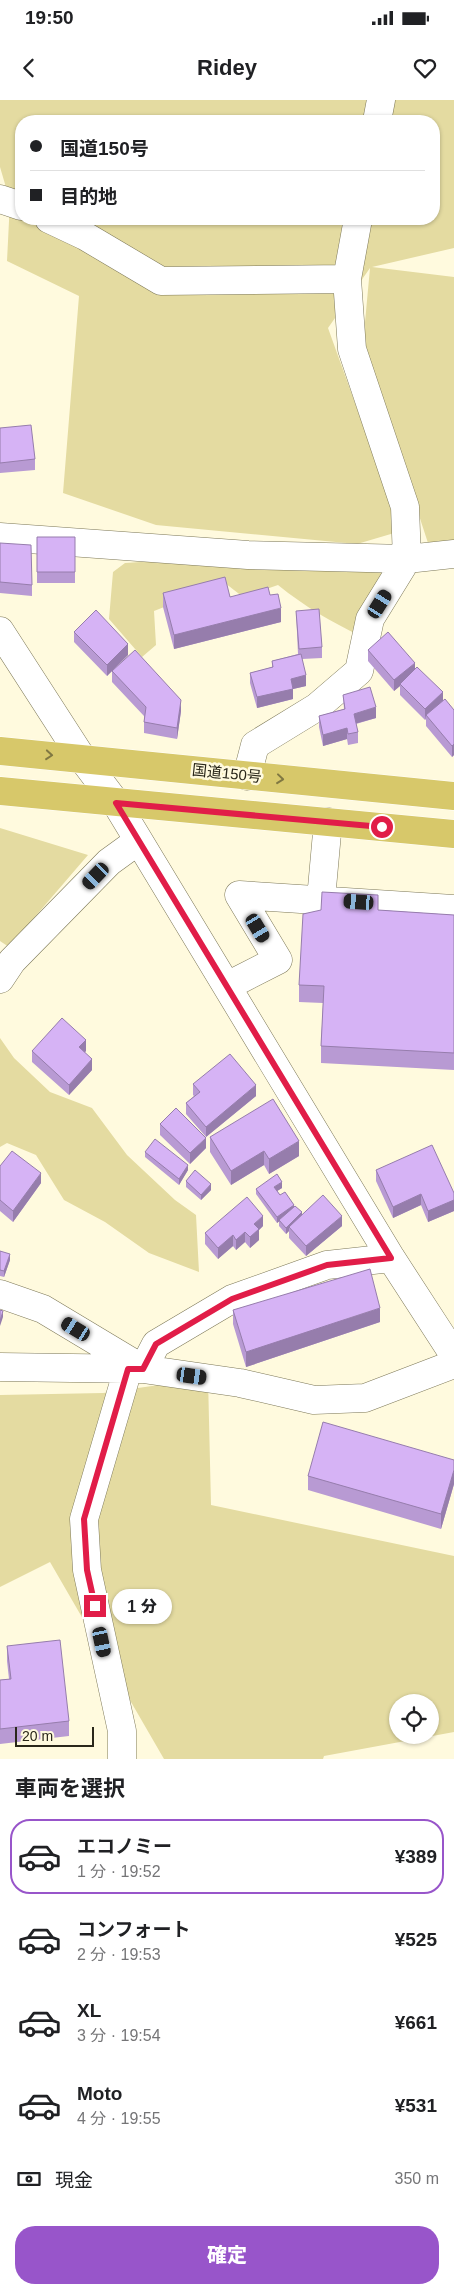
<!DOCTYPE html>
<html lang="ja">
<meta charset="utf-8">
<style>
:root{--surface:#fff;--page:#f2f2f2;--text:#202124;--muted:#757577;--line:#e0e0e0;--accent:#9855ca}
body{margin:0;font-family:Arial,"Noto Sans JP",sans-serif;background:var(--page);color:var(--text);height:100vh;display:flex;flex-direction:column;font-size:19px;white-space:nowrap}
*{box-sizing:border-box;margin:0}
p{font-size:16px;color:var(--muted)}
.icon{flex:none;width:28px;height:28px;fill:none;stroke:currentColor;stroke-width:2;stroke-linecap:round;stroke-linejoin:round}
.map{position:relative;height:1659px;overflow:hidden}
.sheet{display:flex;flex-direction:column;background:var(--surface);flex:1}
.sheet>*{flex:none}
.guide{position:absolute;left:15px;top:15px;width:425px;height:110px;border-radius:20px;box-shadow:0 1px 4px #0004;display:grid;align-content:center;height:110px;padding:0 15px;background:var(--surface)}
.controls{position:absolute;left:389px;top:1594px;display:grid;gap:10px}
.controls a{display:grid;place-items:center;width:50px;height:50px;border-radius:50%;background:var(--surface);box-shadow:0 1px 4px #0004;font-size:25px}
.scale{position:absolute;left:15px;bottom:12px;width:79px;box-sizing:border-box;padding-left:5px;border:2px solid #2a271a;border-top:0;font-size:14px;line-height:18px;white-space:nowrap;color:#2a271a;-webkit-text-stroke:4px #fffade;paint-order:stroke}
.end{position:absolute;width:22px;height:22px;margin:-11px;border:6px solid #e11d48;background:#fff;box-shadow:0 0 0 2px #fff}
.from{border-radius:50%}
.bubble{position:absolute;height:35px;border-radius:18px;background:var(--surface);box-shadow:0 1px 4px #0004;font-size:16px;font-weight:800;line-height:35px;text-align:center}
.car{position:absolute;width:15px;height:30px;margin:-15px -8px;border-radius:6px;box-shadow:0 0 4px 1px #0007;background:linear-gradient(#222 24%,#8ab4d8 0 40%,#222 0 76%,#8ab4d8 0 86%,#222 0)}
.guide b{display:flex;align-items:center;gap:18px;height:48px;font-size:19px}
.guide b+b{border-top:1px solid var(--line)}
.guide i{width:12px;height:12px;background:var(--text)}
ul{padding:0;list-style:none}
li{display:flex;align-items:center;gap:15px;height:75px;margin:0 10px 8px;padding:0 5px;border:2px solid transparent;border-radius:20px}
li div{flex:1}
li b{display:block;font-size:19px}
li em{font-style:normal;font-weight:800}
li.current{border-color:var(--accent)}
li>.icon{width:45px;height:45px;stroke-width:1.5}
h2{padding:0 15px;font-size:22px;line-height:60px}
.pay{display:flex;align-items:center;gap:12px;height:55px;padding:0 15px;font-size:19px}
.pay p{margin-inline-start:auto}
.button{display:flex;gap:10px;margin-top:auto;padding:10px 15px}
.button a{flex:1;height:58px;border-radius:20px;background:var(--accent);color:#fff;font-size:20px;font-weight:800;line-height:58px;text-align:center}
.status{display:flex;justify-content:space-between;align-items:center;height:35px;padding:0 25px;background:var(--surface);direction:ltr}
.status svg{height:14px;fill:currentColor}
header{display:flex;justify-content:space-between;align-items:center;height:65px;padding:0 15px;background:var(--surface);font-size:22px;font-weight:800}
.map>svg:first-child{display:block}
</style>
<div class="status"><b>19:50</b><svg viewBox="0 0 49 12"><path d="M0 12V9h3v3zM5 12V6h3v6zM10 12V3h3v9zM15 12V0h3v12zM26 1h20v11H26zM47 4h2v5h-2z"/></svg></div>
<header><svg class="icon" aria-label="back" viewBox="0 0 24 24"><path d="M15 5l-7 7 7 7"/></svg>Ridey<svg class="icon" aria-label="heart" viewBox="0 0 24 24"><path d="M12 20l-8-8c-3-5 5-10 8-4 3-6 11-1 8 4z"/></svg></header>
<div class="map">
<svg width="454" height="1659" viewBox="0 0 454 1659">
<rect width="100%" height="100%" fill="#fffade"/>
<!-- green -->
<path fill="#e4dba1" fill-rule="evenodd" d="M0,0h454v148l-82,19 82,10v263l-26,3 -65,-199 7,-76 -42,60 73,203 -44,13 -201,-19 -93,-32 16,-197 -72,-35 3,-60 -10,-34zM21,21h413v98h-413z
M157,461l225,11 1,17 -22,47c-30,-14 -57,-30 -83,-51l-35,12 -18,-14 -71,28 2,34 -14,12 -33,-38 4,-47 12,-9z
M0,728l88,27 -79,92 -9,-6z
M0,938l14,20 36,34 42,16 35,47 48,45 21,15 3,57 -50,-19 -44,-31 -41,-22 -28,-45 -29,-12 -7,4z
M208,1278l3,127 243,51v176l-130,24 -1,3h-159l-114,-197 -50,25v-192l103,-2zM398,1602h32v33h-32z"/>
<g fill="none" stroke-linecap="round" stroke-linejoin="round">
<defs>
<path id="minor" d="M377,21l4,-21
M0,99l21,7
M49,119l36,17 76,45 186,-2
M0,437l248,18 159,4 47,-5
M0,531l82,127 34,45 275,455 63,97
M247,676l8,-31 62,-38 42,-36 11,-52 37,-60 -2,-52 -53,-158 -5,-70 11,-60
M321,799l7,-77
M0,879l12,-18 97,-99 29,-21
M237,881l41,-21 -39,-65 215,14
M0,1194l43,15 100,60 13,-25 76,-45 95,-34 64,-7
M0,1267l143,2 97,14 74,17 51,-2 89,-34
M122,1659v-28l-35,-161 -3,-51 44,-150"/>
<path id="highway" d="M0,651l454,45
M0,691l454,43"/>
</defs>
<!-- minor casing -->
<use href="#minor" stroke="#7d7858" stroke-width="29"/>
<!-- highway casing -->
<use href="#highway" stroke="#fff" stroke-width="29"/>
<!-- minor -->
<use href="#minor" stroke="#fff" stroke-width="28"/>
<!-- highway -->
<use href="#highway" stroke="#d7c86a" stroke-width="28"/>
</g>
<!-- wall -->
<path fill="#b89ad3" d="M0,328l35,31v11l-35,3z
M37,437h38v46h-38z
M0,443l32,42v11l-32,-3z
M163,493l67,4 40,-2 11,27 -107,27 -11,-42z
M296,511l26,36v11l-20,1 4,27 -13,3v10l-36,9 -7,-25v-10l22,-6v-6l26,-7z
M74,532l54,23 -21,21 -33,-34z
M368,550l47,19 28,32 11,9v45l-2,2 -26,-31v-7l-1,1 -25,-25v-9l-6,5 -26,-30z
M112,571l69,40 -4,28 -33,-6v-17l-32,-34z
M343,595l33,23 -20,6 2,8v11l-10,2 -1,-6 -24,7 -4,-19v-11l25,-7z
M378,810l76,5v155l-133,-7v-17l2,-43 -24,-1v-17z
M32,951h54l-1,1 7,18 -23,25 -37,-33z
M193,984l63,12 -50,41 -20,-23v-11l8,-7 -1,-1z
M160,1024l46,24 -16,16 -30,-29z
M210,1037l89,19 -30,18 -5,-9 -33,20 -21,-33z
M145,1052l43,18 -9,15 -34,-28z
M0,1066l41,17 -28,39 -13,-11z
M376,1070l78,23v18l-26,11 -7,-17 -28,13 -17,-37z
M186,1081l25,9 -10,10 -15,-13z
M282,1088l-5,3 3,4 22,19 40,12 -36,30 -17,-18v-7l-3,3 -7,-8v-5l-2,2 -21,-29v-5z
M263,1126l-4,4v10l-9,8 -5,-6 -9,8 -3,-4 -15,13 -13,-15v-11z
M0,1151l10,9 -6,17 -4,-1z
M233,1210l147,12 -134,45 -13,-43z
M454,1360v24l-13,45 -133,-39v-14z
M7,1546l62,75v15l-69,8v-64l9,-1 -2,-18z"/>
<!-- shaded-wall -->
<path fill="#967dac" d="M281,508v14l-107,27v-14z
M128,544v11l-21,21v-11z
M415,563v11l-15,10v2l-6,5v-11z
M306,575v11l-13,3v10l-36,9v-11l34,-18z
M443,592v11l-17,12 -1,5v-11z
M181,600v11l-4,28v-11z
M376,607v11l-22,6v-10z
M347,628v11l-24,7v-11z
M454,644v11l-2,2v-11z
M86,940v11l-7,7v-11z
M92,959v11l-23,25v-10z
M256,985v11l-50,41v-10z
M206,1038v10l-16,16v-11z
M299,1041v15l-30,18v-15z
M264,1051v14l-33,20v-14z
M188,1065v5l-9,15v-6z
M41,1073v10l-28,39v-11z
M282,1082v6l-8,5v-6z
M211,1084v6l-10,10v-5z
M421,1094v11l-28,13v-11z
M454,1100v11l-26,11v-11z
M294,1105v6l-17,12v-6z
M302,1112v6l-13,9v4l-3,3v-6z
M263,1116v10l-4,4v10l-9,8v-11l4,-13z
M342,1116v10l-36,30v-10z
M245,1132v10l-9,8v-10z
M233,1135v11l-15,13v-11z
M10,1154v6l-6,17v-6z
M380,1208v14l-134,45v-15z
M3,1211v6l-3,9v-5z
M454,1370v14l-13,45v-15z"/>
<!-- building -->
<path fill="#d6b3f5" stroke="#967dac" d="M31,325l4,34 -35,4v-35z
M37,437h38v35h-38z
M0,443l31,2 1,40 -32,-3z
M225,477l5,20 38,-10 2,8 8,-1 3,14 -107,27 -11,-42z
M319,509l3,38 -23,2 -3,-38z
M96,510l32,34 -21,21 -33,-33z
M388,532l27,31 -21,17 -26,-30z
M135,550l46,50 -4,28 -33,-6 2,-15 -34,-36z
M301,554l5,21 -15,4 2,10 -36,8 -7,-24 23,-6 -1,-6z
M417,567l26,25 -18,17 -25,-25z
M370,587l6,20 -22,7 4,18 -10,2 -1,-6 -24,7 -4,-19 26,-7 -2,-14z
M445,599l9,11v34l-2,2 -26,-31z
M322,792l56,3v15l76,5v138l-133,-7 3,-60 -25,-1 4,-71 18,-4z
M62,918l24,22 -7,7 13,12 -23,26 -37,-34z
M230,954l26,31 -50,42 -20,-24 14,-11 -7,-8z
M273,999l26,42 -30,18 -5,-8 -33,20 -21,-34z
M176,1008l30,30 -16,15 -30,-29z
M155,1039l33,26 -9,14 -34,-27z
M432,1045l22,48v7l-26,11 -7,-17 -28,13 -17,-37z
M12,1051l29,22 -28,38 -13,-11v-34z
M195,1070l16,14 -10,11 -15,-14z
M277,1074l5,8 -8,5 6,8 5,-3 9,13 -17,12 -21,-28z
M323,1095l19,21 -36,30 -17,-19z
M247,1097l16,19 -9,8 5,5 -9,8 -5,-5 -9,8 -3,-5 -15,13 -13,-15z
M295,1106l7,6 -16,16 -7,-8z
M0,1151l10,3 -6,17 -4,-1z
M370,1169l10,39 -134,44 -13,-42z
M0,1210l3,1 -3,10z
M323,1322l131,38v10l-13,44 -133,-38z
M60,1540l9,81 -69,8v-49l11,-1 -4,-33z"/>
<!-- one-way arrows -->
<defs><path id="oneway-chevron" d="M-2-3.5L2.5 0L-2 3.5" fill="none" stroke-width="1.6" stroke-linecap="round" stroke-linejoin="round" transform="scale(1.25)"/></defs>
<g stroke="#807842">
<use href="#oneway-chevron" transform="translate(49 655) rotate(5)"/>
<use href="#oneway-chevron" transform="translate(280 679) rotate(6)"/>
</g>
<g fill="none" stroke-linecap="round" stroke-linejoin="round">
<!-- route -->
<path stroke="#e11d48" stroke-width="6" d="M95,1506l-8,-36 -3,-51 44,-150h15l13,-25 76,-45 95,-34 64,-7 -275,-455 266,24"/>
</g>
<g text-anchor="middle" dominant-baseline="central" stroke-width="5" stroke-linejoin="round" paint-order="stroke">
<!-- street labels -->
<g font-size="15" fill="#2a271a" stroke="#fffade">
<text transform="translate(227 673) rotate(6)">国道150号</text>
</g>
</g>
</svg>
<div class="controls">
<a><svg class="icon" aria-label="locate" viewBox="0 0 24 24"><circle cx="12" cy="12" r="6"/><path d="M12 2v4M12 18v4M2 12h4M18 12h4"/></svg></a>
</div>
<div class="scale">20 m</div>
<i class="end from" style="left:382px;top:727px"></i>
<i class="end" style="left:95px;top:1506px"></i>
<div class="bubble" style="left:112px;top:1489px;width:60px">1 分</div>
<i class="car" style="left:380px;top:504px;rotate:32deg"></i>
<i class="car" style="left:96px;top:776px;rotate:224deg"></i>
<i class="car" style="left:359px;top:802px;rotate:274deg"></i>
<i class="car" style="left:258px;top:828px;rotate:149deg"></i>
<i class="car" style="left:76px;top:1229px;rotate:301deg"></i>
<i class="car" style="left:192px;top:1276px;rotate:98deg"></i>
<i class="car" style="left:102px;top:1542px;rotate:168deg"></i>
<div class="guide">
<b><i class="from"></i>国道150号</b>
<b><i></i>目的地</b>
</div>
</div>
<section class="sheet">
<h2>車両を選択</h2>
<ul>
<li class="current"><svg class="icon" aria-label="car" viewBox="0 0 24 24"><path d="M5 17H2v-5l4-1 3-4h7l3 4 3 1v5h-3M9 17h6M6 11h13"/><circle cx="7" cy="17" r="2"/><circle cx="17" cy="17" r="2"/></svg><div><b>エコノミー</b><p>1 分 · 19:52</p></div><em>¥389</em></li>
<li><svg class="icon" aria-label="car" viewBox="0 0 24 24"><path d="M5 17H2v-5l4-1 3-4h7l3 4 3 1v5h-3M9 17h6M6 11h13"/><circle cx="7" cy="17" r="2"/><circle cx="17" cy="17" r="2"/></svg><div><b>コンフォート</b><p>2 分 · 19:53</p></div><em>¥525</em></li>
<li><svg class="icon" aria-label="car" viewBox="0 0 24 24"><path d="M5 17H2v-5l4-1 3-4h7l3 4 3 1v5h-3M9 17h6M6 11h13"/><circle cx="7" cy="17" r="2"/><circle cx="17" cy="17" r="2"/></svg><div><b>XL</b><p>3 分 · 19:54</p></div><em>¥661</em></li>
<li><svg class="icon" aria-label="car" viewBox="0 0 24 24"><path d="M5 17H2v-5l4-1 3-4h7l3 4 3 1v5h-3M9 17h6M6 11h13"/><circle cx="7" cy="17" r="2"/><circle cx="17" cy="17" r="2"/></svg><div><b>Moto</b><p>4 分 · 19:55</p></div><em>¥531</em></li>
</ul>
<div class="pay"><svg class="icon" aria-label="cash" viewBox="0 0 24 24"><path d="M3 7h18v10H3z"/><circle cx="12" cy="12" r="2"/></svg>現金<p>350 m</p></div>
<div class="button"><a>確定</a></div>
</section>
